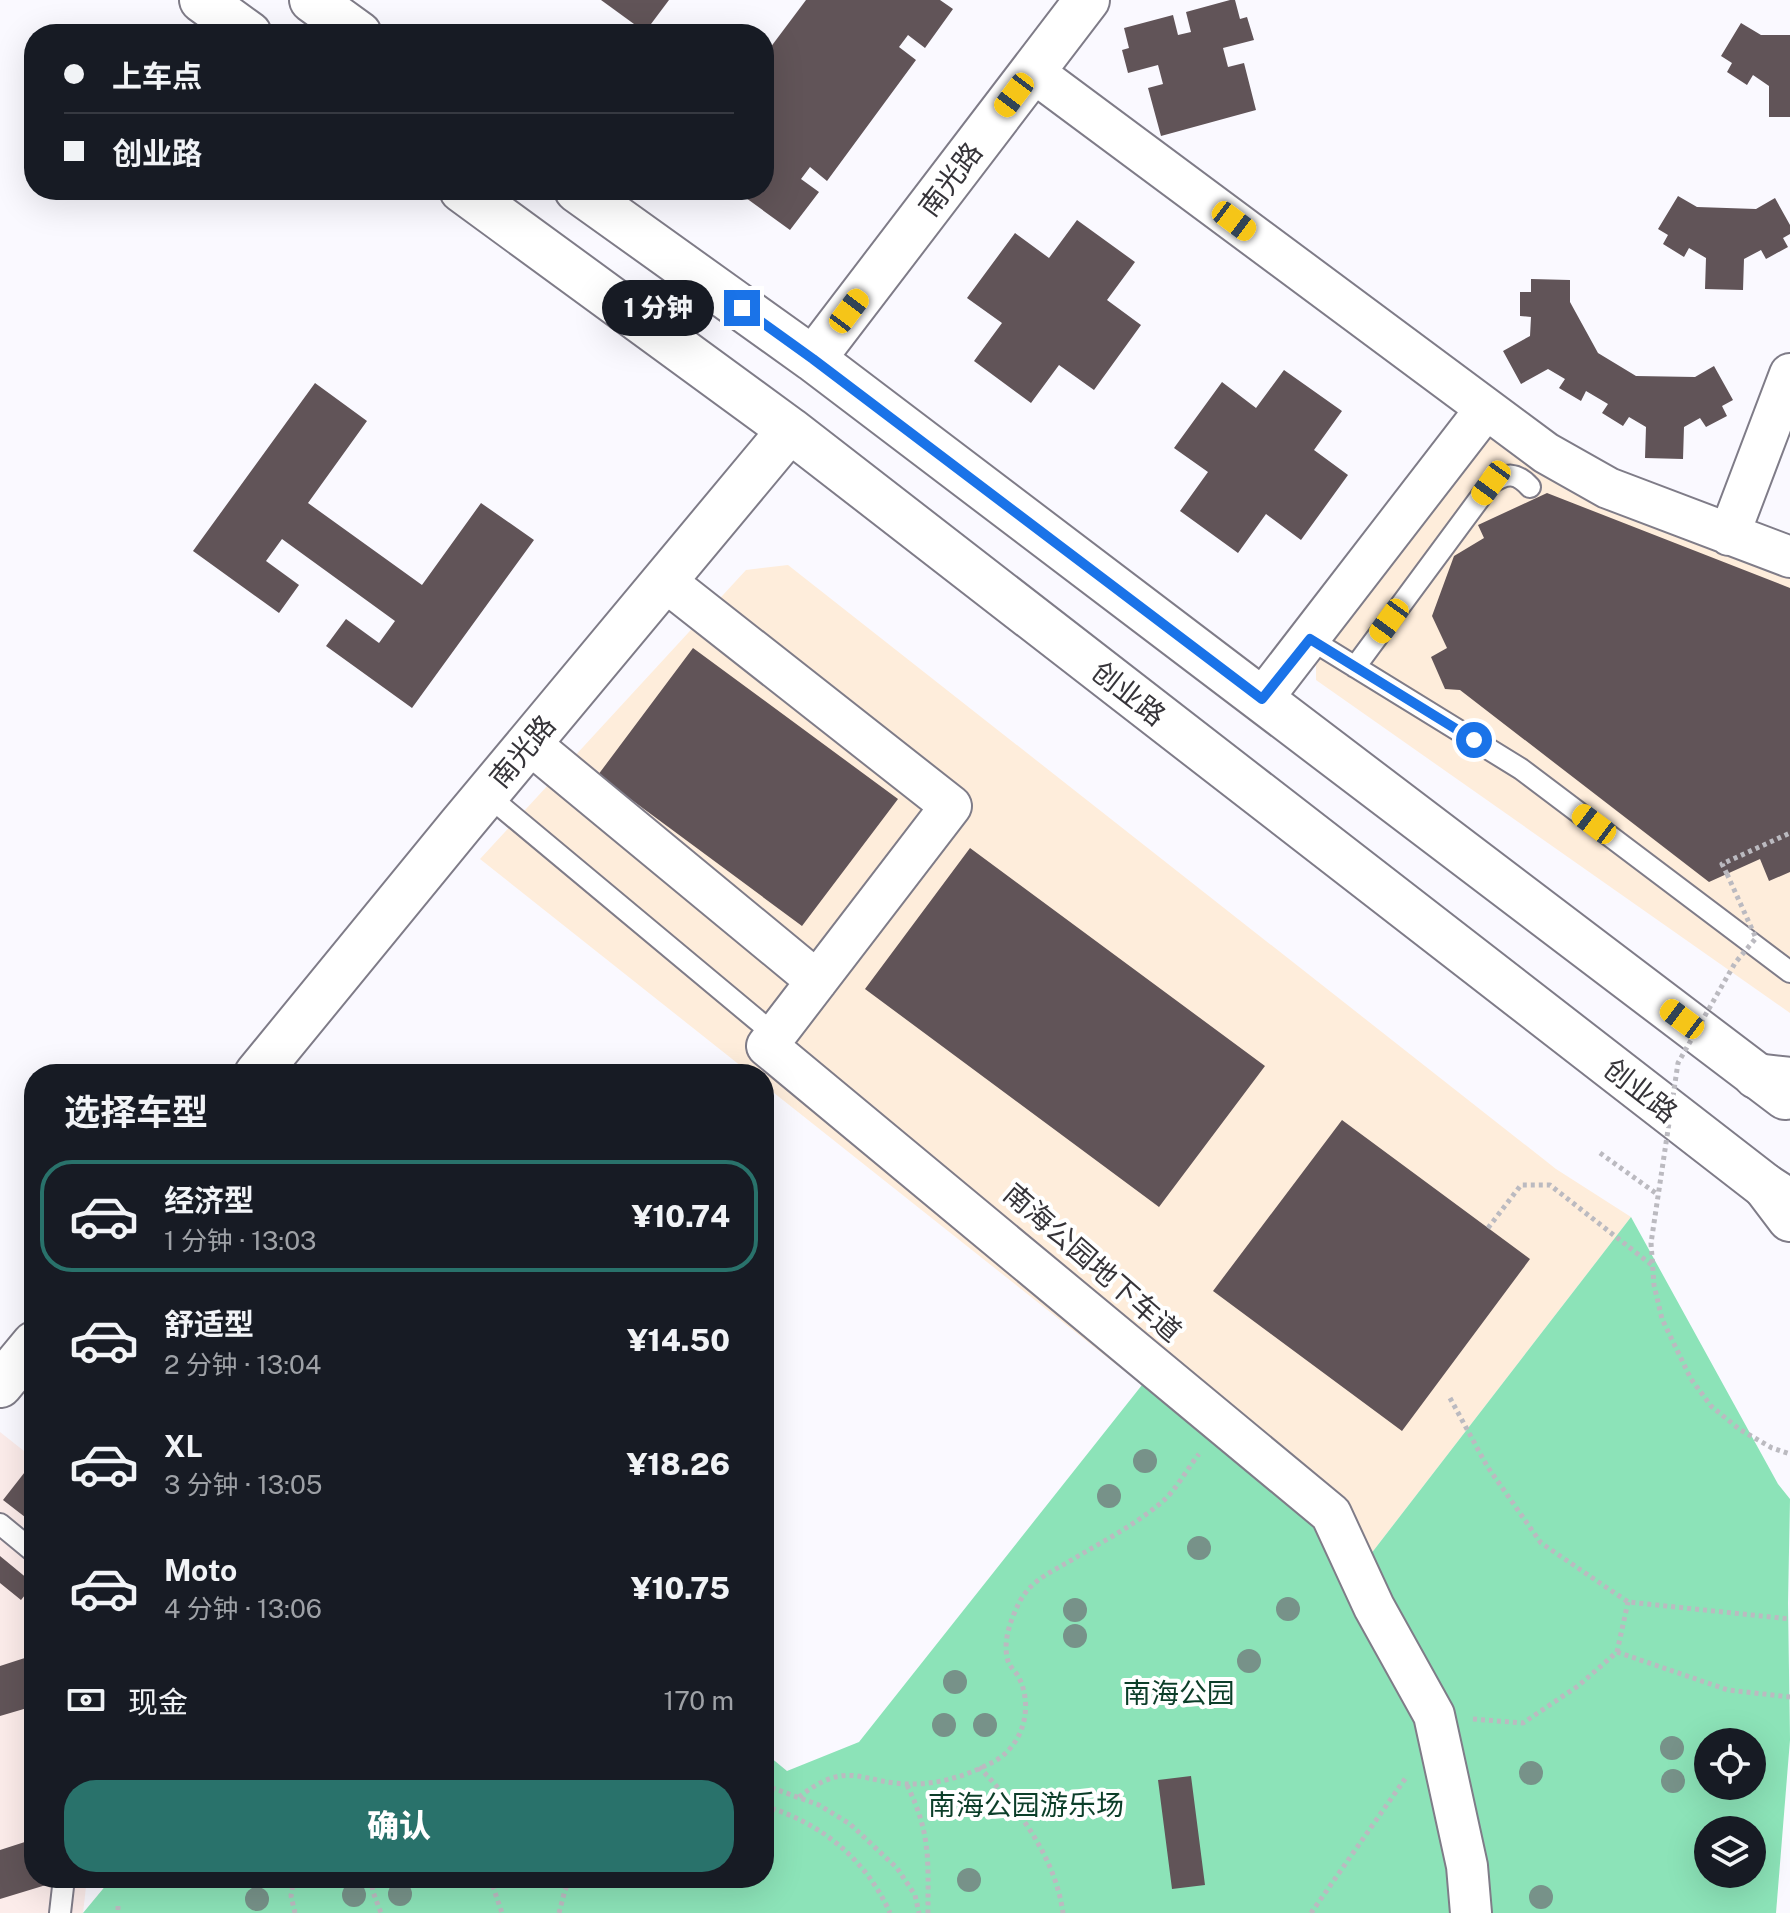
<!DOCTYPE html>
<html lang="zh">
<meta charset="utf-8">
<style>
:root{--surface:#171b24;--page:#20242c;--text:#f1f3f6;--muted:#9ea1a6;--line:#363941;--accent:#29726b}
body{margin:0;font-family:"Public Sans","Noto Sans SC",sans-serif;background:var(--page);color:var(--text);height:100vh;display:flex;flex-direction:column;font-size:30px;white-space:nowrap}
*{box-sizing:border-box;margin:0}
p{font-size:26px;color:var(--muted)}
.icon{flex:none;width:44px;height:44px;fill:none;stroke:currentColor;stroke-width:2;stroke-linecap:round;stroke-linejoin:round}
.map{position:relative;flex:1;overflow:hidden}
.sheet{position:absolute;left:24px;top:1064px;width:750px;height:824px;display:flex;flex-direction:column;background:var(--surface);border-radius:32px;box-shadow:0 8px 32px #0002}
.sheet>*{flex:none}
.hud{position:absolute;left:24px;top:24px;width:750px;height:176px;border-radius:32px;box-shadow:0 8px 32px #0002;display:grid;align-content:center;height:176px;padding:0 40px;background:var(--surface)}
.tools{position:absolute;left:1694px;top:1728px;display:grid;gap:16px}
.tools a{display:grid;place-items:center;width:72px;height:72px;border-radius:50%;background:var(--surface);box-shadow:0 8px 32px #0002;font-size:40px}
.end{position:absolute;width:36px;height:36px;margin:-18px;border:10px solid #1a73e8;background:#fff;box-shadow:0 0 0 4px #fff}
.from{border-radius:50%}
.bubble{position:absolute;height:56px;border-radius:28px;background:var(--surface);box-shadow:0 8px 32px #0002;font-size:26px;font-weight:800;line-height:56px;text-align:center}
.car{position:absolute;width:24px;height:48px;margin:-24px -12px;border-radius:10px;box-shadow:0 0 6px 2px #0007;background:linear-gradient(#f5c518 24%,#345 0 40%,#f5c518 0 76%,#345 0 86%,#f5c518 0)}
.hud b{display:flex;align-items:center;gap:28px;height:76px;font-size:30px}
.hud b+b{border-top:2px solid var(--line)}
.hud i{width:20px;height:20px;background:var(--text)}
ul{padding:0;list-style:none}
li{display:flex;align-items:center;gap:24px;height:112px;margin:0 16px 12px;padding:0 24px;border:4px solid transparent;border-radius:32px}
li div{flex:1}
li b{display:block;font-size:30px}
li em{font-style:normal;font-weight:800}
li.on{border-color:var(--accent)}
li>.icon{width:72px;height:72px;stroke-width:1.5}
h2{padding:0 40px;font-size:36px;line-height:96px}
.pay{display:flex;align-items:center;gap:20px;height:88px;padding:0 40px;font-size:30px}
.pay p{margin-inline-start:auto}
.button{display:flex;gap:16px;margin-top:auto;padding:16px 40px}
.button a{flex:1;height:92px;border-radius:32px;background:var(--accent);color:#fff;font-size:32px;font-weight:800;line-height:92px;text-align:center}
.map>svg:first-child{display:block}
</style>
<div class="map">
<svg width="1790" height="1913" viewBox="0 0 1790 1913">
<rect width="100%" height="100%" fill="#faf9ff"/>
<!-- commercial -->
<path fill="#feeddb" d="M1486,434l85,56 219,84v439l-474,-333v-25z
M788,565l768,604 75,48 -264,342 -225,-174 -378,-300v-11h-13l-271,-215 266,-289z"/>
<!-- education -->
<path fill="#fcecea" d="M0,1432l34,27v419h53l-4,35h-83z"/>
<!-- green -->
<path fill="#8ce3b8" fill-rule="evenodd" d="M1631,1217l147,267 12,15 -2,104 2,137 -14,173h-1693l29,-35h652v-126l23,19 72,-29 283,-357 225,174zM1708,1742h44v44h-44zM1708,1830h44v44h-44z"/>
<!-- building -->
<path fill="#615458" d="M601,0h68l-24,32z
M806,0h134l13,9 -28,39 -17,-13 -9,12 17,13 -89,121 -17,-14 -9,12 18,13 -29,38 -55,-40h29v-134z
M1230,0h5l5,19 7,-2 7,23 -31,8 5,19 16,-4 12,47 -95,26 -13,-48 15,-4 -5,-19 -30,8 -6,-23 7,-2 -5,-20 49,-13 5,20 13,-3 -5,-20z
M1741,23l20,12h29v82h-21v-31l-16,-11 -6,10 -20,-13 5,-9 -11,-7z
M1678,196l19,11 59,2 19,-11 15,27v9l-7,4 5,9 -22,12 -5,-9 -17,9 -1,31 -38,-1 1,-31 -17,-10 -5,9 -21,-13 5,-9 -10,-6z
M1077,220l58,42 -28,38 34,25 -47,65 -35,-25 -28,38 -57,-42 28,-38 -35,-25 48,-65 34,25z
M1531,279l39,1v22l28,51 38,23 59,1 19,-11 19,34 -11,6 5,10 -21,11 -6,-9 -16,9 -1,32 -38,-1 1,-31 -17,-10 -6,9 -21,-13 6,-9 -22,-13 -5,10 -22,-13 6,-9 -17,-10 -27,15 -18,-33 27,-15 1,-19 -11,-1v-24h11z
M1284,370l58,41 -28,39 34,25 -47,65 -35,-26 -28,39 -58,-42 28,-39 -34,-24 48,-66 34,26z
M315,383l52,38 -59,82 114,82 59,-82 53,37 -122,168 -86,-62 20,-27 33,24 16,-22 -113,-82 -16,22 33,24 -20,28 -86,-62z
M1547,493l243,95v284l-21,9 -9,-22 -51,23 -249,-192 -15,-1 -14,-32 16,-9 -15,-32 22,-60 30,-18 -6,-13z
M693,648l205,151 -96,127 -204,-151z
M970,848l295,218 -106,141 -294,-218z
M1342,1120l188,139 -128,172 -189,-140z
M28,1468l6,5v51l-31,-24z
M0,1556l34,28 -13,16 -21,-17z
M34,1655v51l-34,10v-50z
M1191,1776l14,109 -33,4 -14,-109z
M31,1840l3,9v29h9l3,7 -46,14v-49z"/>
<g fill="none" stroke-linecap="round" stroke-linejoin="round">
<defs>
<path id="lane" d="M1310,639l211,130 269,203
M1355,667l136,-184c16,-10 25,-11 39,4
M486,794l295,246
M0,1524l34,28
M60,1913l4,-35"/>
<path id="street" d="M1032,71l514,382 62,35 182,69
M1729,535l61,-161
M665,581l286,225 -184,240 564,468 43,93 60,108 33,151 4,47
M1262,699l223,-289
M529,743l288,238"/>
<path id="secondary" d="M202,0l47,34
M312,0l47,34
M462,190l328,240 975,756 25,16
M577,190l236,169 972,738
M813,359l274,-359
M257,1074l203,-248 330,-396
M0,1385l34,-41"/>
<path id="primary" d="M1756,1076l34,4
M1765,1186l25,33"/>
</defs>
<!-- lane casing -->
<use href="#lane" stroke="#7f7c88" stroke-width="24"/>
<!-- street casing -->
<use href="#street" stroke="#7f7c88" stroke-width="44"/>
<!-- secondary casing -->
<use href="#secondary" stroke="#7f7c88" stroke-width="48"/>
<!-- primary casing -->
<use href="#primary" stroke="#7f7c88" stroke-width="48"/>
<!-- path -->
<path stroke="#bbbac0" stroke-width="5" stroke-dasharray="4 4" stroke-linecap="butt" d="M1727,874l-5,-10 68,-31
M1488,1228l33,-43h29l103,81
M1450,1398l37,68 54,77 87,59 162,17
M1617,1652l111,38 62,7
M1473,1719l50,4 55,-37 39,-34 11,-50
M979,1767c38,40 76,89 84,146
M764,1785l55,20 31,19 47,44 18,27 4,18
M907,1785c24,49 21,75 21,128
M799,1797c51,-40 63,-12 115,-13 27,0 57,-10 81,-23 29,-17 39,-56 23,-85 -3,-5 -8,-9 -10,-15 -6,-19 3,-42 11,-58 12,-24 35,-32 56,-45 29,-17 61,-34 87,-56 14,-12 25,-33 37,-48
M764,1806c56,16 102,53 126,107
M294,1878l-3,18 4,17
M371,1878l2,14 8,21
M490,1878l12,35
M118,1906v7
M559,1913l6,-23 6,-12
M1311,1913l96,-137"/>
<!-- lane -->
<use href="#lane" stroke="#fff" stroke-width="20"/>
<!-- street -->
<use href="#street" stroke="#fff" stroke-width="40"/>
<!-- secondary -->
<use href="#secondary" stroke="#fff" stroke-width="44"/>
<!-- primary -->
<use href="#primary" stroke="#fff" stroke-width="44"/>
<!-- path-bridge -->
<path stroke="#bbbac0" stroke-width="5" stroke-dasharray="4 4" stroke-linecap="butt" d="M1727,874l29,64 -21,25 -57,100 -27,180 3,42 8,34 29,60 20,27 28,23 33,19 18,6
M1600,1153l57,41"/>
</g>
<!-- trees -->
<g fill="#779289">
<circle cx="1145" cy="1461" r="12"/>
<circle cx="1109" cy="1496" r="12"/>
<circle cx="1199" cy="1548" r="12"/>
<circle cx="1288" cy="1609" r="12"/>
<circle cx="1075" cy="1610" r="12"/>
<circle cx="1075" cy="1636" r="12"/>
<circle cx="1249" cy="1661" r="12"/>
<circle cx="955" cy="1682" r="12"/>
<circle cx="944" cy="1725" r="12"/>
<circle cx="985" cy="1725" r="12"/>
<circle cx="1672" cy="1748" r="12"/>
<circle cx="1531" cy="1773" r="12"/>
<circle cx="1673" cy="1781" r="12"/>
<circle cx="969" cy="1880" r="12"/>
<circle cx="400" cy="1894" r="12"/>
<circle cx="354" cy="1895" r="12"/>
<circle cx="1541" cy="1897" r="12"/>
<circle cx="257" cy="1899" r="12"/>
</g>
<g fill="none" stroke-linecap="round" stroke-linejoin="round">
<!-- route -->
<path stroke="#1a73e8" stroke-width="10" d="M742,308l71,51 449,340 48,-60 164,101"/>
</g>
<g text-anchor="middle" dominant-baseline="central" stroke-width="8" stroke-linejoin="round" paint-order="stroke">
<!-- street labels -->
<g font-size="28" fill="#363439" stroke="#fff">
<text transform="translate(950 179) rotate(-53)">南光路</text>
<text transform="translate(1129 693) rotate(38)">创业路</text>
<text transform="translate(522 751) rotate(-50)">南光路</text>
<text transform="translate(1641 1090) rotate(38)">创业路</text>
<text transform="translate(1093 1262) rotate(41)">南海公园地下车道</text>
</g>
<!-- park labels -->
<g font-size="28" fill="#0c3e29" stroke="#fff">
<text x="1179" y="1692">南海公园</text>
<text x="1026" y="1804">南海公园游乐场</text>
</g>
</g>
</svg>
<div class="tools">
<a><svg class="icon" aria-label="locate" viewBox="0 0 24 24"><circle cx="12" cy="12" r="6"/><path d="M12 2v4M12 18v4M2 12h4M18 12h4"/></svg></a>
<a><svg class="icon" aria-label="layers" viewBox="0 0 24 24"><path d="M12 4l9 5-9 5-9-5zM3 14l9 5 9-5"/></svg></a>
</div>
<i class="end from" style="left:1474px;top:740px"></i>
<i class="end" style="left:742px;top:308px"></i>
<div class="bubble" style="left:602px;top:280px;width:112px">1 分钟</div>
<i class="car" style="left:1014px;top:95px;rotate:217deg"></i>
<i class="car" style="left:1234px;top:221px;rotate:127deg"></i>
<i class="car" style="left:849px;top:311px;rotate:37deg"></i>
<i class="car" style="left:1491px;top:483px;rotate:216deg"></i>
<i class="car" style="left:1389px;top:621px;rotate:216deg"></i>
<i class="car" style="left:1594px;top:824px;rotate:307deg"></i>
<i class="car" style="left:1682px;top:1019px;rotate:307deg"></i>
<div class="hud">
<b><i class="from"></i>上车点</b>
<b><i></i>创业路</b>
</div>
<section class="sheet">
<h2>选择车型</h2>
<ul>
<li class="on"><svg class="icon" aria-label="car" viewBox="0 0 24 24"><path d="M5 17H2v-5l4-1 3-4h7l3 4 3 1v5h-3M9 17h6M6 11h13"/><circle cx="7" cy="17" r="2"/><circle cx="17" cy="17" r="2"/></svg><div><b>经济型</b><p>1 分钟 · 13:03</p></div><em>¥10.74</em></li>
<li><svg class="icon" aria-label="car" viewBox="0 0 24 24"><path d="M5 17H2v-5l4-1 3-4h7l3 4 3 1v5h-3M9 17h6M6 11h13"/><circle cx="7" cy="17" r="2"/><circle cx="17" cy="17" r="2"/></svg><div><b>舒适型</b><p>2 分钟 · 13:04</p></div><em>¥14.50</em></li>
<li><svg class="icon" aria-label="car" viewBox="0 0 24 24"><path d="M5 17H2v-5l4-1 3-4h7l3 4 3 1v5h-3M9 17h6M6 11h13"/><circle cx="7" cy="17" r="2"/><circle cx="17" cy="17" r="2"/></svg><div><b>XL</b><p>3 分钟 · 13:05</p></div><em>¥18.26</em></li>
<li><svg class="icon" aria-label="car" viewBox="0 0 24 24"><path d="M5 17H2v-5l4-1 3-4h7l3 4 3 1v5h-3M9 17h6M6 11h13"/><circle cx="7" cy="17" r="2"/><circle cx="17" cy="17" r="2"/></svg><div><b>Moto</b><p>4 分钟 · 13:06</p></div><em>¥10.75</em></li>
</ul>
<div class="pay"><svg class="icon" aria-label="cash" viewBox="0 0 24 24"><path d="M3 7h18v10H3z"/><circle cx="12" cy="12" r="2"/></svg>现金<p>170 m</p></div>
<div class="button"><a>确认</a></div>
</section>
</div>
